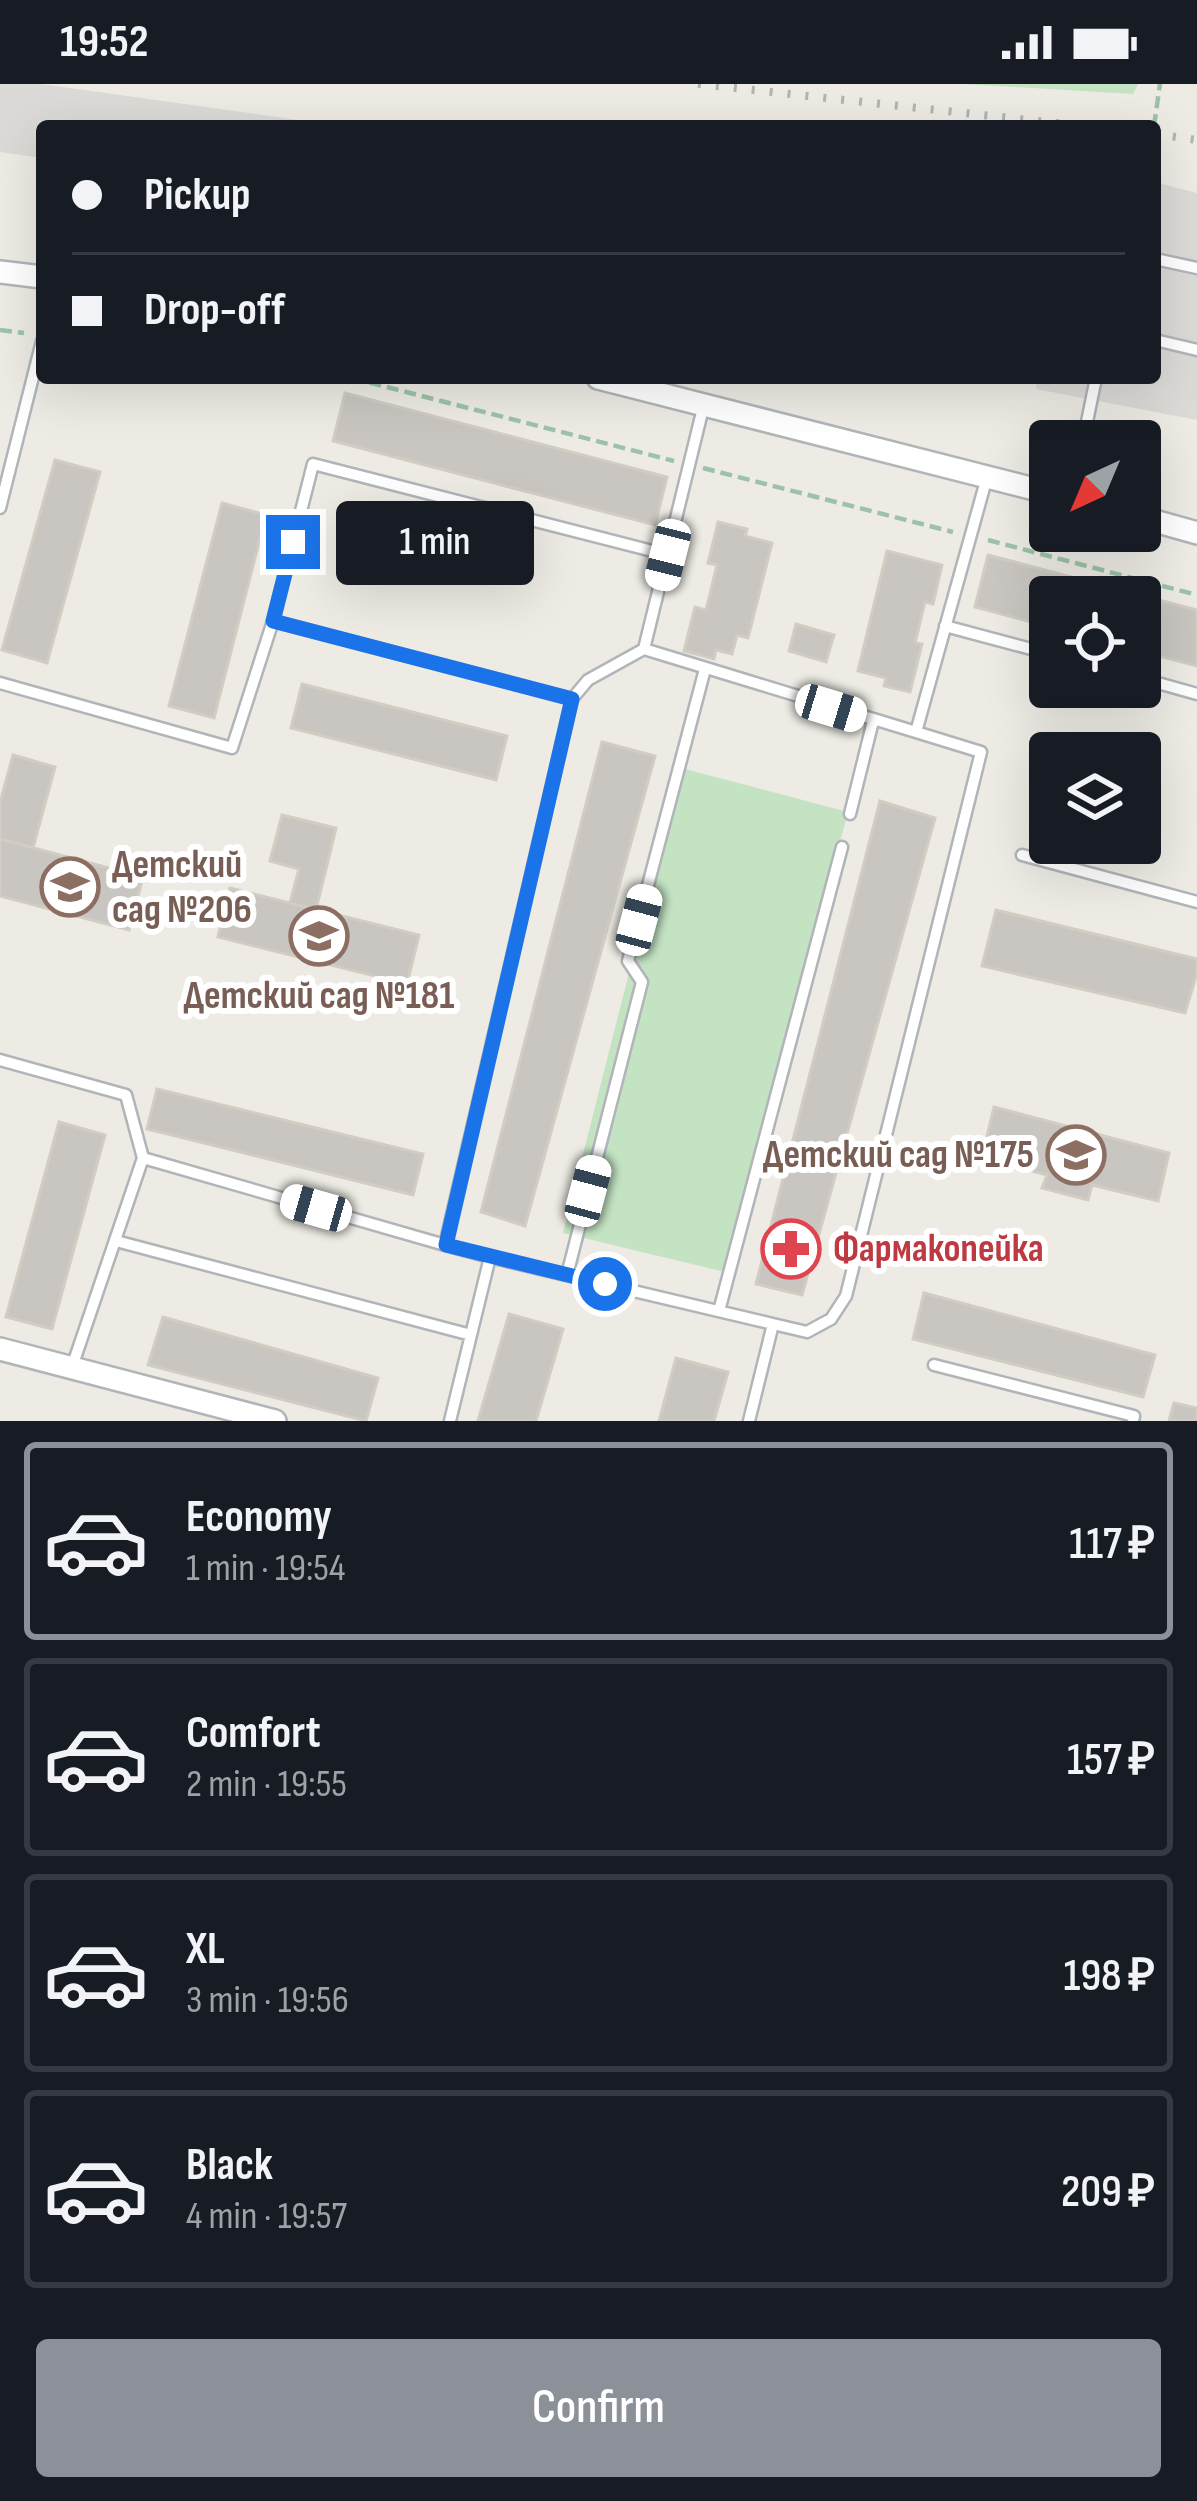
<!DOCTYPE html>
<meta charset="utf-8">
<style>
:root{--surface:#171b24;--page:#20242c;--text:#f1f3f6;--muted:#9ea1a6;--line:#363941;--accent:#8c9099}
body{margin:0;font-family:"Sofia Sans Condensed",sans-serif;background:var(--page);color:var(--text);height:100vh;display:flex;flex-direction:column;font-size:45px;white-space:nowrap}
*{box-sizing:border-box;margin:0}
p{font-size:39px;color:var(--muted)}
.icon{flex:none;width:66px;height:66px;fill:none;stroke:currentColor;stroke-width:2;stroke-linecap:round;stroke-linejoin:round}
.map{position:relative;height:1337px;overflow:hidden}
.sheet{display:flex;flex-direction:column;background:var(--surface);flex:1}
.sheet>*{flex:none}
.guide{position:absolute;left:36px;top:36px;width:1125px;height:264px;border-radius:12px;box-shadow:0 12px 48px #0002;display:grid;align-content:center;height:264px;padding:0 36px;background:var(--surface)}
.needle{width:78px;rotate:224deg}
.controls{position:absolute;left:1029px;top:336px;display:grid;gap:24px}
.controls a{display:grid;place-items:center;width:132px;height:132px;border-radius:12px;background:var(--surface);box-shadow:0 12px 48px #0002;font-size:60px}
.end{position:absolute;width:54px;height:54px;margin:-27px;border:15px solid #1a73e8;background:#fff;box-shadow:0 0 0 6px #fff}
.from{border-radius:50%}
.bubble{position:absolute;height:84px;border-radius:12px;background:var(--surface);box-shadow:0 12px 48px #0002;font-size:39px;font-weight:600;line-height:84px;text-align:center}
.car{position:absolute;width:36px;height:72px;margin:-36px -18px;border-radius:15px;box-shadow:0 0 9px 3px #0007;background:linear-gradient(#fff 24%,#345 0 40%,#fff 0 76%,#345 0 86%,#fff 0)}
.guide b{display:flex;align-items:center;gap:42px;height:114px;font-size:45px}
.guide b+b{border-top:3px solid var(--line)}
.guide i{width:30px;height:30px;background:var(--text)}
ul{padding:21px 0 0;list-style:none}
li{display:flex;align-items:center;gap:36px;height:198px;margin:0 24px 18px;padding:0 12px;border:6px solid var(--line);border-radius:12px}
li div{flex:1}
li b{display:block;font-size:45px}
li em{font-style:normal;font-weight:600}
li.active{border-color:var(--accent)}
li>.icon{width:108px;height:108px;stroke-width:1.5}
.primary-button{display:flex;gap:24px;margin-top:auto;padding:24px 36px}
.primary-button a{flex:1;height:138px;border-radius:12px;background:var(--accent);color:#fff;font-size:48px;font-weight:600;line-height:138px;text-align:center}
.status{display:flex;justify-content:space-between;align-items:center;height:84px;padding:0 60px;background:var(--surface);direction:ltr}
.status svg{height:33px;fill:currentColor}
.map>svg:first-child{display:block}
</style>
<div class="status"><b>19:52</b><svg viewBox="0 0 49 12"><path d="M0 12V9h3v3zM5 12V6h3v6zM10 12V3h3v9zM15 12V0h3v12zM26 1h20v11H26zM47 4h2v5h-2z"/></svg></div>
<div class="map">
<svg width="1197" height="1337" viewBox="0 0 1197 1337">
<rect width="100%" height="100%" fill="#edebe4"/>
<!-- industrial -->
<path fill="#dcdad6" d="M0,0h41l300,42h-299v32l-42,-6z
M1155,98l42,11v227l-161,-31 1,-11h118z"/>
<!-- green -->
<path fill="#c3e3c3" d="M963,0h175l-5,10z
M681,684l167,44 -123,460 -162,-39z"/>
<!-- building -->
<path fill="#c9c6c1" stroke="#d1cdc3" stroke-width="3" d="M345,309l322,84 -12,48 -322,-84z
M55,376l45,12 -53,191 -45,-13z
M222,419l44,12 -52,203 -45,-12z
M718,438l29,7 -2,7 27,7 -24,95 -11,-3 -5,19 -16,-4 -2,9 -30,-8 11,-44 11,3 11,-45 -9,-2z
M887,467l55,14 -9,39 -8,-2 -10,41 7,1 -12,48 -26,-6 2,-8 -28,-7z
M988,471l209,55v56l-57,-15v-54h-90v30l-75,-20z
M796,540l38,11 -8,27 -37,-11z
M302,600l205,52 -11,44 -205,-52z
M602,658l53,14 -130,470 -44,-14z
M13,671l42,12 -22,81 -33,-9v-36z
M880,717l55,17 -133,477 -46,-11z
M282,731l54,13 -20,82 -26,-7 9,-34 -29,-8z
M0,755l143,38 -14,53 -129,-34z
M230,804l189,47 -12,49 -189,-47z
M996,826l201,49v14l-12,40 -203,-47z
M157,1005l266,65 -10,41 -266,-66z
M994,1023l175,46 -11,48 -66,-16 -4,15 -46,-12 5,-13 -65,-18z
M59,1038l46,13 -53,194 -46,-12z
M924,1209l231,62 -12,42 -230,-58z
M509,1230l54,15 -27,92h-58z
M163,1233l215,61 -12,43 -218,-56z
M676,1274l52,14 -14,49h-55z
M1174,1319l23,5v13h-28z"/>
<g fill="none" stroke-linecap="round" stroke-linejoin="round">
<defs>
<path id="lane" d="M1155,175l42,9
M1155,256l42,10
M1083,357l13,-63
M0,424l42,-167
M273,537l40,-157 355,91
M945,542l105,28
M644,565l272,83
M1140,594l57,16
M0,599l232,65 41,-127 299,78
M850,730l23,-93
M1022,771l175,47
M0,976l126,35 17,63
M116,1157l355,94
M490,1173l283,67
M567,1191l75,-293 -14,-21 77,-292
M719,1227l123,-464
M934,1281l200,51 -1,5
M72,1283l71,-209 302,87
M450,1337l40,-164 -45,-12 127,-546 16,-19 56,-31 60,-245
M749,1337l24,-97 34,8 24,-13 15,-23 135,-544 -65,-20 71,-255"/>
<path id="street" d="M0,188l42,5
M598,294l452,115
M1140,433l57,16
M0,1265l275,72"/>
</defs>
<!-- lane casing -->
<use href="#lane" stroke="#b1b4b8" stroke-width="15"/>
<!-- street casing -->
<use href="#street" stroke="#b1b4b8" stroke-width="26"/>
<!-- path -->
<path stroke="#9cc3a8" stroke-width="4.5" stroke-dasharray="12 6" stroke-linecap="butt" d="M1154,42l6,-42
M0,246l24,3
M352,294l322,83
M703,384l250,64
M988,456l209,55"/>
<!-- lane -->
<use href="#lane" stroke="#fff" stroke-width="10"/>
<!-- street -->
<use href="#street" stroke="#fff" stroke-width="21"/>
<!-- rail -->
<path stroke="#b2b3b3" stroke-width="8" stroke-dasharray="3 15" stroke-linecap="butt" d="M698,0l386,42
M1155,50l42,6"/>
</g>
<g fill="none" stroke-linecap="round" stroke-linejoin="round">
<!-- route -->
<path stroke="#1a73e8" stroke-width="15" d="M293,458l-20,79 299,78 -126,546 159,39"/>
</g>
<!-- icons -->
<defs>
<symbol id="school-ring" viewBox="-11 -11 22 22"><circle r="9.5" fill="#fff" stroke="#8d6e63" stroke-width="1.5"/><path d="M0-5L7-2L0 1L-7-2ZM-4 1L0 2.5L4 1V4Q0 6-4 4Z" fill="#8d6e63"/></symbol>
<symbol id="pharmacy-ring" viewBox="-11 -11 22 22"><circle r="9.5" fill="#fff" stroke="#e0444e" stroke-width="1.5"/><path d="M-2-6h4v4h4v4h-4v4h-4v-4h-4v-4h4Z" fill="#e0444e"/></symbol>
</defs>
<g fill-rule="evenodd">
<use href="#school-ring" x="37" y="770" width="66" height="66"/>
<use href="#school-ring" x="286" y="819" width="66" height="66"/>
<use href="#school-ring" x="1043" y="1038" width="66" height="66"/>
<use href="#pharmacy-ring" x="758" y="1132" width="66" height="66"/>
</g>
<g text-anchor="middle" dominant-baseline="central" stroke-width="12" stroke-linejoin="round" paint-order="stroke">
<!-- education labels -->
<g font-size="39" font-weight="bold" fill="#785e54" stroke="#fff" text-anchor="start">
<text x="112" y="781">Детский<tspan x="112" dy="45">сад №206</tspan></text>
<text x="319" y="912" text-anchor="middle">Детский сад №181</text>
<text x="1034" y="1071" text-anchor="end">Детский сад №175</text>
</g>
<!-- health labels -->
<g font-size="39" font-weight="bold" fill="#be3a42" stroke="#fff" text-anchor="start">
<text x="833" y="1165">Фармакопейка</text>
</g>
</g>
</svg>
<div class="controls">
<a><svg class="needle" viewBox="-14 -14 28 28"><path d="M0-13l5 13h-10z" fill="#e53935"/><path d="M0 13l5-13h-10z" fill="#9ea1a6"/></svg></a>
<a><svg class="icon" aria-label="locate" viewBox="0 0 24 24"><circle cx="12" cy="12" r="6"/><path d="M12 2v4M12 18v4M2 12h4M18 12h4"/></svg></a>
<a><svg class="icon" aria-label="layers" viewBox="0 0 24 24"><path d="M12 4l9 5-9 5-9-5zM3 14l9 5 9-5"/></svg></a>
</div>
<i class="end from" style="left:605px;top:1200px"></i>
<i class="end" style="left:293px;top:458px"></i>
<div class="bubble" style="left:336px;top:417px;width:198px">1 min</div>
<i class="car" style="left:668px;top:471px;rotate:194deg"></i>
<i class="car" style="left:831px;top:624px;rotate:107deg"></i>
<i class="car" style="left:639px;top:836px;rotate:15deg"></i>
<i class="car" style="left:588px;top:1107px;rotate:15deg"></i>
<i class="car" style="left:316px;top:1124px;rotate:286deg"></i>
<div class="guide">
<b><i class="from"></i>Pickup</b>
<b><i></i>Drop-off</b>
</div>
</div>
<section class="sheet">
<ul>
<li class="active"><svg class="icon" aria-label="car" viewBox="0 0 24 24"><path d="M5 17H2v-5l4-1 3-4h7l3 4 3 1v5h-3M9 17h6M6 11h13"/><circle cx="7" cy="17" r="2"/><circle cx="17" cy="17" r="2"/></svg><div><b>Economy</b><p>1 min · 19:54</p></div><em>117 ₽</em></li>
<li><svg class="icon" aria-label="car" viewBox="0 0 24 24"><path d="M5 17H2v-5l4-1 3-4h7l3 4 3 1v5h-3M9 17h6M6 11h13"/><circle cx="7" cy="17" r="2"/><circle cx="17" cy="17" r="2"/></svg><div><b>Comfort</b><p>2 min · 19:55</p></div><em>157 ₽</em></li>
<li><svg class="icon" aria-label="car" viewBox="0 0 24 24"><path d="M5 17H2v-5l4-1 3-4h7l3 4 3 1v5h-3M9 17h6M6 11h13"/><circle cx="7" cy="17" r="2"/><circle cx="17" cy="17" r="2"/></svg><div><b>XL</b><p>3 min · 19:56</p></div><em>198 ₽</em></li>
<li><svg class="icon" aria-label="car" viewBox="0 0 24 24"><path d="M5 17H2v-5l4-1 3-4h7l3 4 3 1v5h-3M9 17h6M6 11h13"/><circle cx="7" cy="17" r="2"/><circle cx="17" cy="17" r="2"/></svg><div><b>Black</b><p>4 min · 19:57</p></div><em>209 ₽</em></li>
</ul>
<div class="primary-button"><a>Confirm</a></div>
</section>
